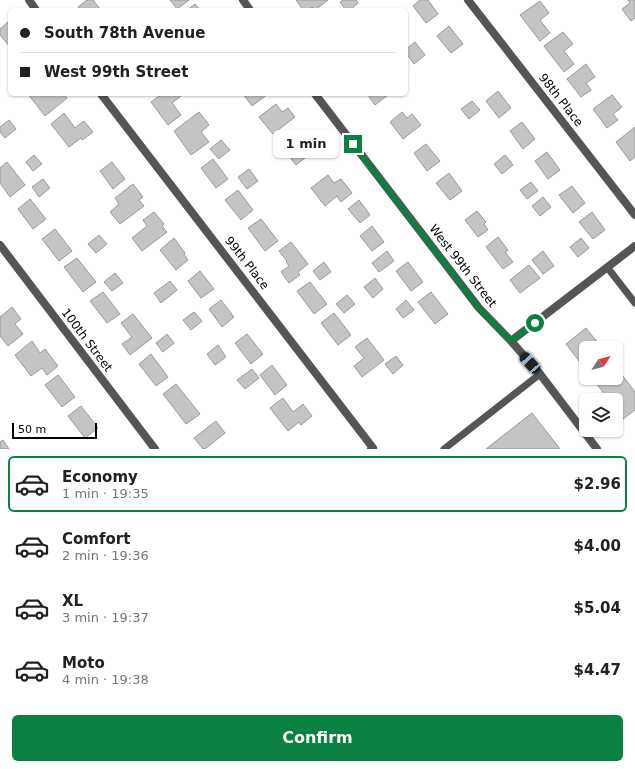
<!DOCTYPE html>
<meta charset="utf-8">
<style>
:root{--surface:#fff;--page:#f2f2f2;--text:#202124;--muted:#757577;--line:#e0e0e0;--accent:#0b8043}
body{margin:0;font-family:"DejaVu Sans",sans-serif;background:var(--page);color:var(--text);height:100vh;display:flex;flex-direction:column;font-size:15px;white-space:nowrap}
*{box-sizing:border-box;margin:0}
p{font-size:13px;color:var(--muted)}
.icon{flex:none;width:22px;height:22px;fill:none;stroke:currentColor;stroke-width:2;stroke-linecap:round;stroke-linejoin:round}
.map{position:relative;height:449px;overflow:hidden}
.drawer{display:flex;flex-direction:column;background:var(--surface);flex:1}
.drawer>*{flex:none}
.top-card{position:absolute;left:8px;top:8px;width:400px;height:88px;border-radius:6px;box-shadow:0 1px 3px #0004;display:grid;align-content:center;height:88px;padding:0 12px;background:var(--surface)}
.needle{width:26px;rotate:54deg}
.fabs{position:absolute;left:579px;top:341px;display:grid;gap:8px}
.fabs a{display:grid;place-items:center;width:44px;height:44px;border-radius:6px;background:var(--surface);box-shadow:0 1px 3px #0004;font-size:20px}
.scale{position:absolute;left:12px;bottom:10px;width:85px;box-sizing:border-box;padding-left:4px;border:2px solid #000;border-top:0;font-size:11px;line-height:14px;white-space:nowrap;color:#000;-webkit-text-stroke:3px #fff;paint-order:stroke}
.end{position:absolute;width:18px;height:18px;margin:-9px;border:5px solid #0b8043;background:#fff;box-shadow:0 0 0 2px #fff}
.from{border-radius:50%}
.bubble{position:absolute;height:28px;border-radius:6px;background:var(--surface);box-shadow:0 1px 3px #0004;font-size:13px;font-weight:600;line-height:28px;text-align:center}
.car{position:absolute;width:12px;height:24px;margin:-12px -6px;border-radius:5px;box-shadow:0 0 3px 1px #0007;background:linear-gradient(#222 24%,#8ab4d8 0 40%,#222 0 76%,#8ab4d8 0 86%,#222 0)}
.top-card b{display:flex;align-items:center;gap:14px;height:38px;font-size:15px}
.top-card b+b{border-top:1px solid var(--line)}
.top-card i{width:10px;height:10px;background:var(--text)}
ul{padding:7px 0 0;list-style:none}
li{display:flex;align-items:center;gap:12px;height:56px;margin:0 8px 6px;padding:0 4px;border:2px solid transparent;border-radius:6px}
li div{flex:1}
li b{display:block;font-size:15px}
li em{font-style:normal;font-weight:600}
li.selected{border-color:var(--accent)}
li>.icon{width:36px;height:36px;stroke-width:1.5}
.button{display:flex;gap:8px;margin-top:auto;padding:8px 12px}
.button a{flex:1;height:46px;border-radius:6px;background:var(--accent);color:#fff;font-size:16px;font-weight:600;line-height:46px;text-align:center}
.map>svg:first-child{display:block}
</style>
<div class="map">
<svg width="635" height="449" viewBox="0 0 635 449">
<rect width="100%" height="100%" fill="#fff"/>
<!-- building -->
<path fill="#c4c4c4" stroke="#999" d="M87,0h6l8,10h-20l-3,-3z
M170,0h19l-12,9z
M296,0h32l-13,10 -3,-3 -4,3h-5z
M343,0h13l2,3 -8,7h-4l-6,-8z
M420,0h8l10,14 -12,9 -13,-17z
M628,0h7v18l-4,3 -9,-12 8,-6z
M540,1l9,12 -9,7 10,13 -10,8 -20,-26z
M195,4l5,6h-13z
M8,22l2,3v22l-10,-12v-6z
M449,26l14,18 -12,9 -14,-17z
M563,32l10,12 -9,7 10,13 -10,8 -20,-26z
M415,42l10,13 -11,9 -8,-11v-4z
M586,64l9,13 -9,6 5,7 -10,7 -14,-18z
M498,91l13,17 -12,10 -13,-17z
M28,94h36l3,4 -22,18z
M162,94h3l1,1 1,-1h12l2,2 -9,7 9,12 -13,10 -17,-23z
M243,94h25l-16,12z
M367,94h20l1,1 -13,10z
M612,95l10,12 -9,7 5,6 -11,8 -14,-19z
M472,101l8,9 -11,9 -8,-10z
M276,104l6,8 6,-4 7,9 -22,17 -14,-17z
M199,112l10,13 -8,7 8,10 -18,13 -17,-24z
M402,112l5,6 5,-4 9,11 -18,14 -13,-17z
M64,113l11,15 9,-7 9,11 -11,8 -1,-2 -12,9 -18,-23z
M9,120l7,9 -11,9 -5,-6v-5z
M522,122l13,17 -12,10 -13,-18z
M635,127v30l-5,4 -14,-19z
M299,135l6,8 6,-4 7,9 -22,17 -14,-18z
M221,140l9,10 -11,9 -9,-10z
M426,144l14,17 -13,10 -13,-18z
M547,152l13,18 -12,9 -13,-18z
M34,155l8,9 -9,7 -7,-9z
M505,155l8,10 -11,9 -8,-10z
M213,159l15,20 -12,9 -15,-20z
M7,162l18,23 -15,12 -10,-14v-15z
M112,162l13,17 -12,10 -13,-18z
M249,169l9,12 -11,8 -9,-12z
M449,173l13,18 -12,9 -14,-17z
M328,175l6,8 7,-4 11,14 -11,9 -4,-6 -12,10 -14,-18z
M43,179l7,9 -11,9 -7,-10z
M531,182l7,9 -11,8 -7,-9z
M133,184l10,13 -4,3 5,6 -24,18 -10,-12 9,-8 -4,-6z
M572,186l13,17 -12,10 -14,-18z
M238,190l15,20 -12,10 -16,-20z
M543,197l8,10 -11,9 -8,-10z
M30,199l16,20 -13,10 -15,-20z
M359,200l11,15 -10,8 -12,-14z
M477,211l9,11 -2,2 4,6 -10,7 -13,-17z
M154,212l10,12 -2,2 5,6 -25,19 -10,-13 15,-12 -4,-6z
M592,212l13,18 -12,9 -14,-17z
M261,219l17,22 -13,10 -17,-23z
M372,226l12,16 -12,9 -12,-15z
M55,229l17,22 -13,10 -17,-22z
M99,235l8,9 -11,9 -8,-9z
M498,237l10,13 -3,2 8,10 -10,7 -17,-22z
M174,238l11,15 -1,1 4,6 -12,10 -16,-20z
M581,238l8,10 -11,9 -8,-10z
M291,242l17,22 -10,8 2,3 -11,8 -8,-11 8,-6 -3,-4 1,-1 -8,-10z
M387,251l7,10 -15,11 -7,-9z
M543,251l11,15 -11,8 -11,-14z
M77,258l19,24 -13,10 -19,-25z
M324,262l7,10 -11,8 -7,-9z
M408,262l15,20 -12,9 -15,-20z
M529,265l11,13 -20,15 -10,-13z
M200,271l14,18 -13,9 -13,-17z
M115,273l8,10 -11,8 -8,-9z
M375,278l8,11 -10,9 -9,-11z
M170,281l7,9 -16,13 -7,-10z
M310,282l17,22 -13,10 -17,-23z
M103,292l17,22 -13,9 -17,-22z
M431,292l17,22 -13,10 -17,-22z
M347,295l8,9 -11,9 -8,-9z
M221,300l13,17 -12,10 -13,-18z
M406,300l8,10 -11,8 -7,-9z
M12,307l9,12 -6,5 8,10 -15,12 -8,-10v-19z
M194,312l8,9 -11,9 -8,-10z
M334,313l17,22 -13,10 -17,-22z
M133,314l19,24 -22,17 -8,-11 10,-7 -11,-14z
M586,328l16,20h-16v22l-20,-26z
M167,334l7,9 -11,9 -7,-9z
M247,334l16,20 -12,10 -16,-21z
M367,338l17,22 -22,17 -8,-11 10,-8 -9,-11z
M32,341l8,12 5,-4 13,17 -11,9 -5,-7 -11,8 -16,-21z
M218,345l8,12 -11,8 -8,-11z
M151,354l17,23 -12,9 -17,-22z
M396,356l7,9 -10,9 -8,-10z
M272,365l15,20 -12,10 -15,-20z
M616,367l19,25v18l-12,9 -7,-10v-9h-7l-17,-22h24z
M252,369l7,9 -14,11 -8,-9z
M58,375l17,22 -13,10 -17,-22z
M176,384l24,30 -14,10 -23,-30z
M283,398l10,14 10,-8 9,12 -11,9 -2,-3 -11,9 -18,-23z
M81,406l17,22 -13,10 -17,-22z
M532,413l28,36h-74z
M216,421l9,12 -20,16h-2l-9,-11z
M3,440l6,9h-9v-7z"/>
<g fill="none" stroke-linecap="round" stroke-linejoin="round">
<!-- lane -->
<path stroke="#555" stroke-width="7" d="M607,267l28,36
M444,449l96,-75"/>
<!-- street -->
<path stroke="#555" stroke-width="8" d="M29,0l7,10
M243,0l7,10
M468,0l167,215
M101,94l272,354 -2,1
M315,94l164,214 32,33 29,33 57,75
M0,245l155,204
M511,341l124,-95"/>
</g>
<g fill="none" stroke-linecap="round" stroke-linejoin="round">
<!-- route -->
<path stroke="#0b8043" stroke-width="5" d="M353,144l126,164 32,33 24,-18"/>
</g>
<g text-anchor="middle" dominant-baseline="central" stroke-width="4" stroke-linejoin="round" paint-order="stroke">
<!-- street labels -->
<g font-size="12" fill="#000" stroke="#fff">
<text transform="translate(561 100) rotate(52)">98th Place</text>
<text transform="translate(247 263) rotate(52)">99th Place</text>
<text transform="translate(463 266) rotate(52)">West 99th Street</text>
<text transform="translate(87 340) rotate(53)">100th Street</text>
</g>
</g>
</svg>
<div class="fabs">
<a><svg class="needle" viewBox="-14 -14 28 28"><path d="M0-13l5 13h-10z" fill="#e53935"/><path d="M0 13l5-13h-10z" fill="#757577"/></svg></a>
<a><svg class="icon" aria-label="layers" viewBox="0 0 24 24"><path d="M12 4l9 5-9 5-9-5zM3 14l9 5 9-5"/></svg></a>
</div>
<div class="scale">50 m</div>
<i class="end from" style="left:535px;top:323px"></i>
<i class="end" style="left:353px;top:144px"></i>
<div class="bubble" style="left:273px;top:130px;width:66px">1 min</div>
<i class="car" style="left:530px;top:363px;rotate:318deg"></i>
<div class="top-card">
<b><i class="from"></i>South 78th Avenue</b>
<b><i></i>West 99th Street</b>
</div>
</div>
<section class="drawer">
<ul>
<li class="selected"><svg class="icon" aria-label="car" viewBox="0 0 24 24"><path d="M5 17H2v-5l4-1 3-4h7l3 4 3 1v5h-3M9 17h6M6 11h13"/><circle cx="7" cy="17" r="2"/><circle cx="17" cy="17" r="2"/></svg><div><b>Economy</b><p>1 min · 19:35</p></div><em>$2.96</em></li>
<li><svg class="icon" aria-label="car" viewBox="0 0 24 24"><path d="M5 17H2v-5l4-1 3-4h7l3 4 3 1v5h-3M9 17h6M6 11h13"/><circle cx="7" cy="17" r="2"/><circle cx="17" cy="17" r="2"/></svg><div><b>Comfort</b><p>2 min · 19:36</p></div><em>$4.00</em></li>
<li><svg class="icon" aria-label="car" viewBox="0 0 24 24"><path d="M5 17H2v-5l4-1 3-4h7l3 4 3 1v5h-3M9 17h6M6 11h13"/><circle cx="7" cy="17" r="2"/><circle cx="17" cy="17" r="2"/></svg><div><b>XL</b><p>3 min · 19:37</p></div><em>$5.04</em></li>
<li><svg class="icon" aria-label="car" viewBox="0 0 24 24"><path d="M5 17H2v-5l4-1 3-4h7l3 4 3 1v5h-3M9 17h6M6 11h13"/><circle cx="7" cy="17" r="2"/><circle cx="17" cy="17" r="2"/></svg><div><b>Moto</b><p>4 min · 19:38</p></div><em>$4.47</em></li>
</ul>
<div class="button"><a>Confirm</a></div>
</section>
